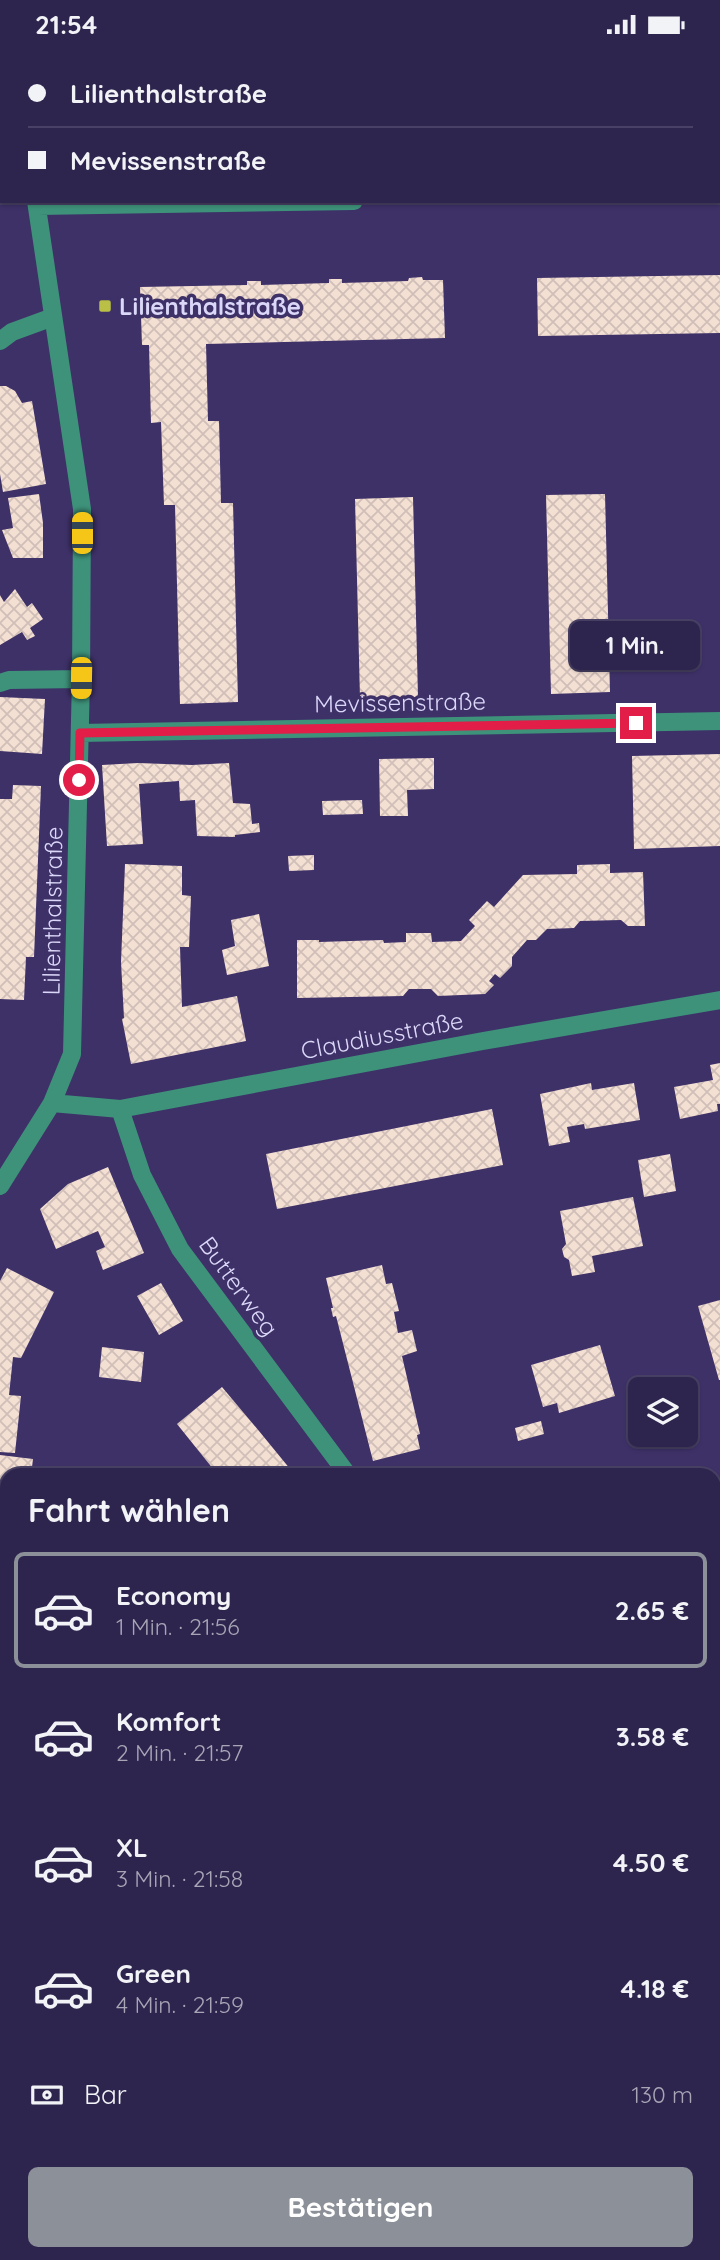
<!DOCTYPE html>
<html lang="de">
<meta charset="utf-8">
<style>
:root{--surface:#2e254e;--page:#362d55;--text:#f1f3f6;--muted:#a7a5b6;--line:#494266;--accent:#8c9099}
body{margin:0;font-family:Quicksand,sans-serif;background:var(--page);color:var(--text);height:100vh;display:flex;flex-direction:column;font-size:26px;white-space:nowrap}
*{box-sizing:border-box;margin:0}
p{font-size:23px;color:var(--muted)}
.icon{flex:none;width:38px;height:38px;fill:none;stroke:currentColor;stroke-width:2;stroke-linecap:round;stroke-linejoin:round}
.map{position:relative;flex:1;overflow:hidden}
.side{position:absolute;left:0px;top:1419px;width:721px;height:793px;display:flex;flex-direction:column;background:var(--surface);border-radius:21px 21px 0 0;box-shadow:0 2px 5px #0004,0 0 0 2px var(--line)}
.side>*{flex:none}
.top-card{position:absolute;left:0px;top:0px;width:721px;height:154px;box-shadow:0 2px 5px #0004,0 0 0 2px var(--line);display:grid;align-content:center;height:154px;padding:0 28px;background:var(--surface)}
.tools{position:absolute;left:628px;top:1328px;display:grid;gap:14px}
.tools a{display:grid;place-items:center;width:70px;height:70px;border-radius:10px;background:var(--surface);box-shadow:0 2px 5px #0004,0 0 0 2px var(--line);font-size:35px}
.end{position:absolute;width:32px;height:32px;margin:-16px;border:9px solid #e11d48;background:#fff;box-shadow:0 0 0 4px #fff}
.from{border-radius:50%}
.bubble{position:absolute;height:49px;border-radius:10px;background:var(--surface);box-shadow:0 2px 5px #0004,0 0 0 2px var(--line);font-size:23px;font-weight:700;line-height:49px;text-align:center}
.car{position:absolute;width:21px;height:42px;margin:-21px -10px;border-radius:9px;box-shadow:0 0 5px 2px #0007;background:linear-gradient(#f5c518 24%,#345 0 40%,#f5c518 0 76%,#345 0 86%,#f5c518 0)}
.top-card b{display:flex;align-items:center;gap:24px;height:66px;font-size:26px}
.top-card b+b{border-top:2px solid var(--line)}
.top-card i{width:18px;height:18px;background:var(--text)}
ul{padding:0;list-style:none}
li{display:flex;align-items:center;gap:21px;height:116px;margin:0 14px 10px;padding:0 14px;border:4px solid transparent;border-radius:10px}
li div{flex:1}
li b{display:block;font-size:26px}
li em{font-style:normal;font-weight:700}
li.current{border-color:var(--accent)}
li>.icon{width:63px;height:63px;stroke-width:1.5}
h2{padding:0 28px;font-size:32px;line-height:84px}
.pay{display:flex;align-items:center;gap:18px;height:77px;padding:0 28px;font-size:26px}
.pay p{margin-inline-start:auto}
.cta{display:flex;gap:14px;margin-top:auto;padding:14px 28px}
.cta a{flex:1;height:80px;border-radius:10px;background:var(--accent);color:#fff;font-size:28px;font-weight:700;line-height:80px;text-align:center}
.status{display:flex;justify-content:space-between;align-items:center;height:49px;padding:0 35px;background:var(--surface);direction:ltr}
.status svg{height:19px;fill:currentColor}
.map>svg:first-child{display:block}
</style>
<div class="status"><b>21:54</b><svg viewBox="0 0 49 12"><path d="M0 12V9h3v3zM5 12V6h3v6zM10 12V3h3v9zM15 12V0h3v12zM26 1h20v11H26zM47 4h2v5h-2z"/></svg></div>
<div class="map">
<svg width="720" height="2211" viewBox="0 0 720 2211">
<defs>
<pattern id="building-cross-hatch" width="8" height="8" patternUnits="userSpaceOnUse" patternTransform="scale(1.75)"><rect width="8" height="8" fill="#f4dfd3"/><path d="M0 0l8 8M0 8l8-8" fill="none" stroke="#d0bfb8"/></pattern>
</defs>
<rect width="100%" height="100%" fill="#3e3168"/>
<!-- green -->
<path fill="#4a4d0d" d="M257,0h348l-348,2z
M0,2095l7,3v58l-7,-5z"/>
<!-- building -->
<path fill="url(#building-cross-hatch)" d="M720,226v58l-182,3 -1,-58z
M422,228l1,3h20l2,58 -239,6 2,77h11l2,82h12l5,199 -58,2 -5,-199h-11l-3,-83 -10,1 -2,-78h-7l-2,-58 107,-2v-4h14v4l68,-2v-4h13v4l66,-2 1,-3z
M0,337h6l9,5 7,12 10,-2 14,83 -43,8 -3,-18z
M39,445l4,29v35h-30l-11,-28 11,-2 -5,-30z
M605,445l5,198 -59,2 -5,-199z
M413,448l5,200 -58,1 -5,-199z
M15,540l12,18 5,-4 11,16 -13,9 5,8 -8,4 -5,-8 -22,13v-50l4,7z
M0,648l45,2 -3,55 -42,-3z
M720,705v92l-86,3 -2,-93z
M434,709v31l-27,1 1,26h-28l-1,-57z
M138,714l54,2 37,-2 4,40 17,1 2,20 7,-1 1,9 -25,3v2l-38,-1 -2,-36 -15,1 -1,-20 -40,3 4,60 -36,2 -5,-81z
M13,736l28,1 -7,171h-8l-2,43 -24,-1v-200h12z
M362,751l1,14 -40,1 -1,-14z
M314,806v15l-25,1 -1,-15z
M125,815l57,2v29l9,1 -2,51h-9l2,60 55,-11 9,45 -115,23 -9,-45 2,-1 -3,-56z
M610,815v9l33,-1 2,54h-17l-7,-6 -41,1 -6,7 -27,1 -11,11h-9l-15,17v9l-12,12 -5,-4 -6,7 5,4 -9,9 -47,2 -7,-7h-22l-6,7 -106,2v-58h22v2l64,-2 1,3 22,-1v-9h25l1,9 29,-1 14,-15 -6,-6 18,-19 7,6 29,-32 54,-1v-9z
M259,865l10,52 -42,9 -5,-25 13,-4 -4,-26z
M720,1014v41h-3l1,7 -38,8 -6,-32 39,-7 -3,-15z
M591,1034l1,7 42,-7 6,37 -55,9 -1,-5 -17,3 3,15 -21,4 -9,-52z
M492,1060l11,56 -226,44 -11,-55z
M670,1105l6,37 -32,6 -6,-37z
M108,1118l36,86 -41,17 -7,-19 9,-4 -7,-16 -42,18 -16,-40 28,-25z
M633,1148l10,49 -51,10 3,16 -23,4 -3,-16 -5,-3 -2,-8 4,-5 -6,-33z
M382,1216l4,19 6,-1 7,28 -5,1 4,21 14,-3 5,21 -15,5 18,78 -3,1 3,14 -47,12 -37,-145 -3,1 -2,-9h2l-7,-30z
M7,1219l47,24 -33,66 -8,-1 -4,38 12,1 -6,57 -15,-1v-171z
M161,1234l22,38 -24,14 -22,-39z
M720,1251v80h-1l-21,-74z
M600,1296l15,51 -56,17 -2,-10 -14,4 -12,-42z
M102,1298l42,5 -3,30 -42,-5z
M222,1338l37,44 36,44h-77l-41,-51z
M541,1372l3,13 -26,7 -3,-13z
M0,1406l33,4 -2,16h-24v128l-7,-1z
M0,1583l4,6 3,-2v48l-7,4z
M7,1670v22l-7,-12v-6z
M720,1738v70l-6,3v-71z
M0,1948l7,1v57l-7,-1z
M720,1966v85l-6,5v-85z
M237,2205h46l-1,6h-46z"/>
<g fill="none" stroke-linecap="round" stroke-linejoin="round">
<!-- minor -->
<path stroke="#3e927a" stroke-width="18" d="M10,0v2
M719,145h1
M37,157l317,-5
M0,292l12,-9 41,-15
M0,634l9,-3 72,-1
M80,684l640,-12
M52,1054l68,6 363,-68 237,-41
M120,1060l22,66 38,74 168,226
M0,1137l52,-83 20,-49 9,-375 1,-170 -46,-308
M0,1791l7,-4
M0,1819l7,10
M714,1861l6,7
M0,1862l7,-3
M714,2169l6,-6
M431,2205l18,6
M632,2211l21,-6"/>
</g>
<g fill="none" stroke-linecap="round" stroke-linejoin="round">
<!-- route -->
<path stroke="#e11d48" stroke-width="9" d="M79,731l1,-47 556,-10"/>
</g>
<!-- markers -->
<rect fill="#bac045" stroke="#3e3168" stroke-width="2.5" x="98" y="250" width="14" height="14" rx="3.5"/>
<g text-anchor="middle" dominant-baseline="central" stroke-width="7" stroke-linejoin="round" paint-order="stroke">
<!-- poi labels -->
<g font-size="24" font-weight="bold" fill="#dbd7f8" stroke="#3e3168" text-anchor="start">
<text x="119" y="257">Lilienthalstraße</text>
</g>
<!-- street labels -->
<g font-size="24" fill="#dbd7f8" stroke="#3e3168">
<text transform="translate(400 653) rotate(-1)">Mevissenstraße</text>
<text transform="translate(52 862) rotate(-89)">Lilienthalstraße</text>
<text transform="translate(382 986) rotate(-11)">Claudiusstraße</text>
<text transform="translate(239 1237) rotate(54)">Butterweg</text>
</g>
</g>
</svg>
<div class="tools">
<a><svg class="icon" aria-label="layers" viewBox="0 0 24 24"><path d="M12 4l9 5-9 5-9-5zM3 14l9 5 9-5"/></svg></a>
</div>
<i class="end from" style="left:79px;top:731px"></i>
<i class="end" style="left:636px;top:674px"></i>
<div class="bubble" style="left:570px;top:572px;width:130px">1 Min.</div>
<i class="car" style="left:82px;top:484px;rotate:0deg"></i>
<i class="car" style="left:81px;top:629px;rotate:181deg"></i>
<div class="top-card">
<b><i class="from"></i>Lilienthalstraße</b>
<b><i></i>Mevissenstraße</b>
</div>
<section class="side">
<h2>Fahrt wählen</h2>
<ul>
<li class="current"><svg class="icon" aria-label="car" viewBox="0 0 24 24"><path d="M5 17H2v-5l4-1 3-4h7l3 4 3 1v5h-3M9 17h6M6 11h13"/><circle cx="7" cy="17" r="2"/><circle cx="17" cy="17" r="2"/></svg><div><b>Economy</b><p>1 Min. · 21:56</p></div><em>2.65 €</em></li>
<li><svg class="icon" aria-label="car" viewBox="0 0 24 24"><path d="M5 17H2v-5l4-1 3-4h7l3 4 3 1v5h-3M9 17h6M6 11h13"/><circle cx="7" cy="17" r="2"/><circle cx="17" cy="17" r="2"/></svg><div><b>Komfort</b><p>2 Min. · 21:57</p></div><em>3.58 €</em></li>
<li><svg class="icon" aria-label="car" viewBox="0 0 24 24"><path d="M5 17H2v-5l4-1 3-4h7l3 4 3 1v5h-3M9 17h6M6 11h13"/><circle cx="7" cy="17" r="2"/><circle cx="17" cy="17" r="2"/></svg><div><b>XL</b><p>3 Min. · 21:58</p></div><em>4.50 €</em></li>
<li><svg class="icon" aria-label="car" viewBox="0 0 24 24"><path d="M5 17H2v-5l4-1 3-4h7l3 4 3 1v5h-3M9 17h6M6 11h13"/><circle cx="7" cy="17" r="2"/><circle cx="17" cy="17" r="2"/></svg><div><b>Green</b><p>4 Min. · 21:59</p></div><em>4.18 €</em></li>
</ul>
<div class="pay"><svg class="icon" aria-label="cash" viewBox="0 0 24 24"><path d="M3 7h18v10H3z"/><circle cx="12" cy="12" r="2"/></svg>Bar<p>130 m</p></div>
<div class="cta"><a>Bestätigen</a></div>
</section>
</div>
